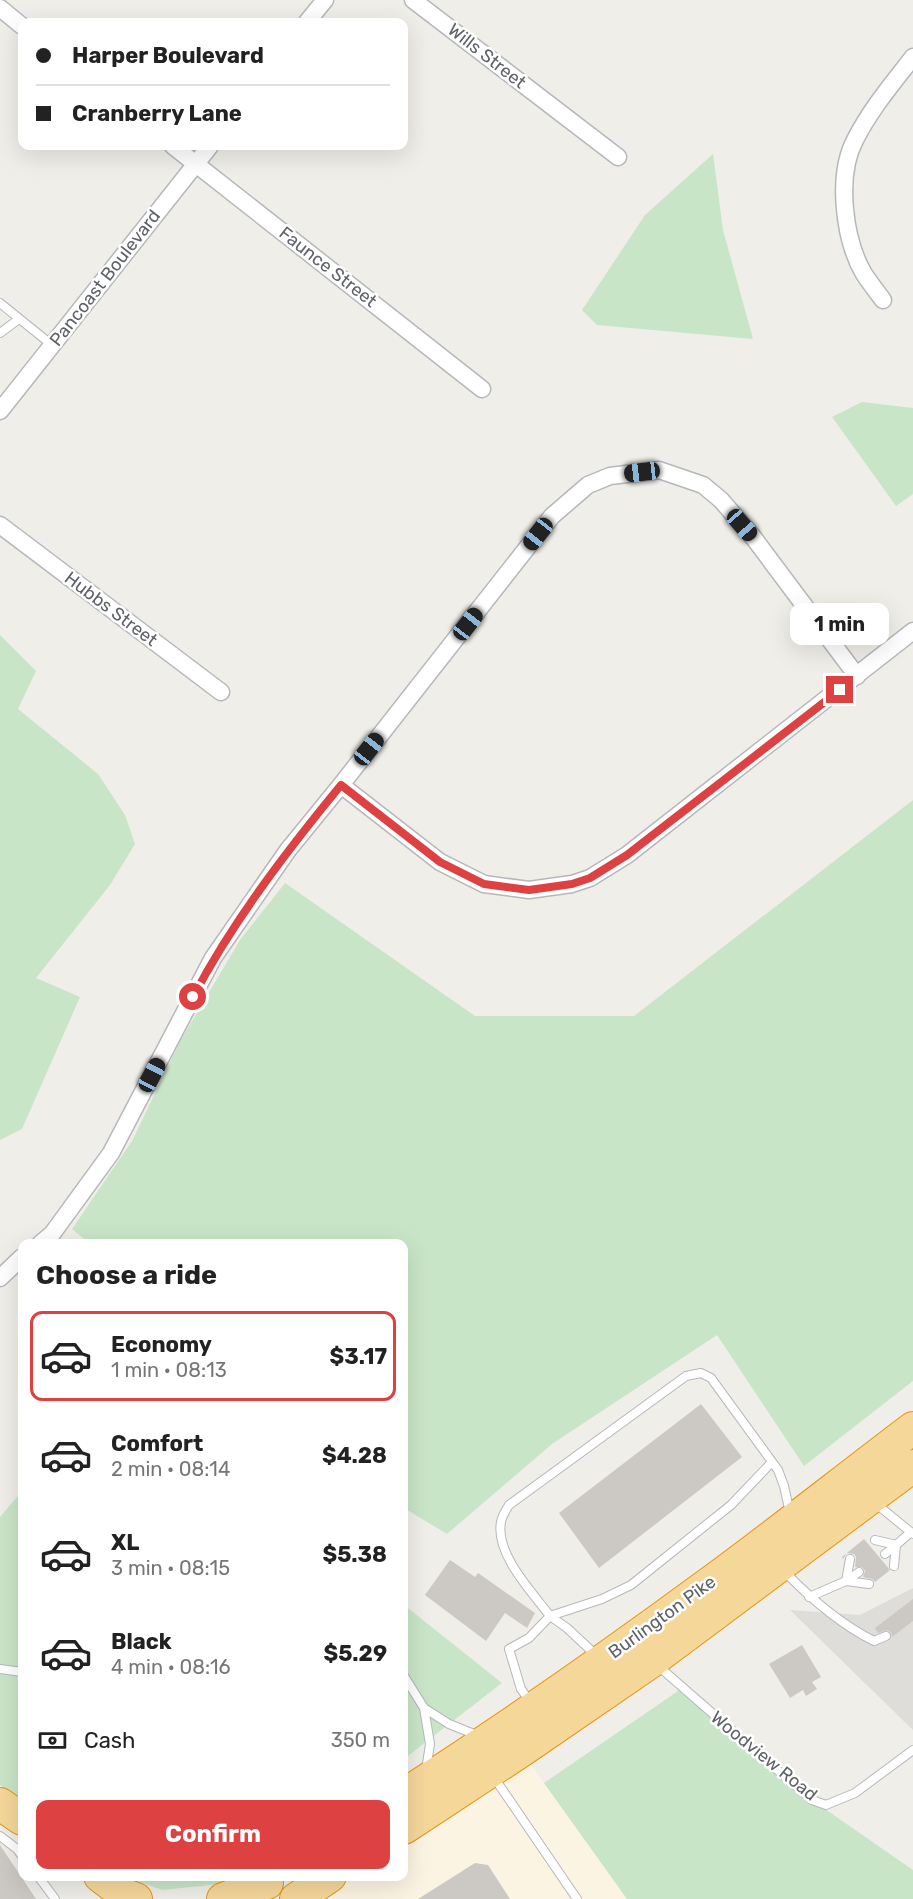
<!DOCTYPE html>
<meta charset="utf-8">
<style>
:root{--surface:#fff;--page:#f6f6f6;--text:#222;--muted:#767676;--line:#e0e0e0;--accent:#dd4141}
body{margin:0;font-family:Rubik,sans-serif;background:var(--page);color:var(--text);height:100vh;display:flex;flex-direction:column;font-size:22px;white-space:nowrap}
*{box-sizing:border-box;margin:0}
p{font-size:20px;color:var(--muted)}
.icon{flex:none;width:33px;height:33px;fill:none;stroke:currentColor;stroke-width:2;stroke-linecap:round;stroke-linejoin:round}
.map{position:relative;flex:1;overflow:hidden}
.panel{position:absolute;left:18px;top:1239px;width:390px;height:642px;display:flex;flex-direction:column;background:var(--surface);border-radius:12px;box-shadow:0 6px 24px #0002}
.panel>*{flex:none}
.banner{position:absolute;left:18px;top:18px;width:390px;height:132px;border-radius:12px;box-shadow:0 6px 24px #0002;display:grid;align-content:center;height:132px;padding:0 18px;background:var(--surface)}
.end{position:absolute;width:27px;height:27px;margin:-14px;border:8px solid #dd4141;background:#fff;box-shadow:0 0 0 3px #fff}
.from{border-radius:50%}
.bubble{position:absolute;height:42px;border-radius:12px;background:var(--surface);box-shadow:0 6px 24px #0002;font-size:20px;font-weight:700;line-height:42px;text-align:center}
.car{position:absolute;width:18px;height:36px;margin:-18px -9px;border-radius:8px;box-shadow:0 0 4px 2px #0007;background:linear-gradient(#222 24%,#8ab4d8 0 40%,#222 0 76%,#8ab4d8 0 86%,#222 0)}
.banner b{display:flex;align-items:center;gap:21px;height:57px;font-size:22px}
.banner b+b{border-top:2px solid var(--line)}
.banner i{width:15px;height:15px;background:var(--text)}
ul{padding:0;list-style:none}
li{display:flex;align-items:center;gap:18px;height:90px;margin:0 12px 9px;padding:0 6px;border:3px solid transparent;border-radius:12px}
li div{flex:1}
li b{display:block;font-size:22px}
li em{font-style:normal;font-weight:700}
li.current{border-color:var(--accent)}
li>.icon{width:54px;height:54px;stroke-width:1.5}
h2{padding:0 18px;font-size:27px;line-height:72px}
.pay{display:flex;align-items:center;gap:15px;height:66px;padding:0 18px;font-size:22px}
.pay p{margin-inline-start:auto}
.button{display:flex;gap:12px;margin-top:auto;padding:12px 18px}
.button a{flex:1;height:69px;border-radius:12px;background:var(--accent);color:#fff;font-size:24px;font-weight:700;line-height:69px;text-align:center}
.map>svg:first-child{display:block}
</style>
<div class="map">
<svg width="913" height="1899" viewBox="0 0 913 1899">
<rect width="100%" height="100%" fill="#f0eee8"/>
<!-- commercial -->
<path fill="#fcf4e2" d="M521,1751l106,148h-331l34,-22 74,-1v-48z"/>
<!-- industrial -->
<path fill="#dfddda" d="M913,1588v142l-123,-120 70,5z"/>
<!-- green -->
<path fill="#c9e5c7" d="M713,154l10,76 30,109 -156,-14 -15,-15 63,-95z
M862,402l51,6v86l-17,12 -64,-89z
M0,635l36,36 -18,38 80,65 27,41 10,29 -25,41 -74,93 44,19 -58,132 -22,11z
M913,800v581l-109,85 -87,-131 -165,109 -105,90 -43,-26v-264h-314l-18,-15 60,-88 47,-98 61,-103 45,-57 190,133h159z
M22,1491v313l-22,-19v-268z
M404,1605l98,78 -98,76z
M681,1689l131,111 101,70v29h-286l-83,-116z
M126,1877h106l-12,7 -58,6z"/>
<!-- building -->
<path fill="#ccc9c4" d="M701,1404l41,53 -143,111 -40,-55z
M864,1539l26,31 -15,12 -3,-3 -9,-2 2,-6 -3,-4h-7l1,-10 -2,-3 -7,-1 -4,6 -1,-2z
M450,1560l25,17 3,-4 57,40 -8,15 -22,-15 -19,28 -61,-46z
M913,1599v22l-21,16v-4l-5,-3 -9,3 -3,-5z
M802,1645l19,32 -9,5 5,7 -11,7 -3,-6 -13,8 -21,-34z
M0,1845l36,54h-36z
M475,1863l13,2 22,34h-92z"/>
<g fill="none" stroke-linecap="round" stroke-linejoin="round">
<defs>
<path id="lane" d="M0,303l52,42
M0,333l19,-14
M772,1462l-41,43 -100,80 -29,14 -52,17c-18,-24 -55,-62 -49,-94 1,-6 5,-12 8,-17l177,-129 15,-3 10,5 67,92 6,16 6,27
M874,1502l39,32
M875,1540l21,5 15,-13
M885,1554l11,-9
M894,1566l2,-21
M784,1571c26,27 56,53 90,70l12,-5
M846,1581l23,3
M846,1581l13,-9
M809,1597l37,-16 4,-22
M657,1665l155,135 14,5 29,-12 58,-43
M0,1669l22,3
M404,1676l20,32
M531,1703l-10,-14 -12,-40 20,-11 21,-22 17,12 31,29
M426,1770l4,-26 -6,-36 25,16 30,12
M493,1776l84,123
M0,1836l17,13 5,7
M38,1876l17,23"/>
<path id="street" d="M413,0l205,157
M0,8l22,18
M307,22l18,-22
M173,146l309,243
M883,300c-6,-8 -13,-17 -19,-26 -20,-34 -28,-98 -9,-134 15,-30 37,-56 58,-83
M0,411l210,-265
M0,525l221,167
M341,785l99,77 44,22 45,6 43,-6 18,-6 37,-23 286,-224
M40,1244l12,-10 59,-81 102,-195 75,-108 53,-65 211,-269 36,-31 22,-9 49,-6 44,15 18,15 32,37 104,139
M0,1278l22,-21"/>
<path id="highway" d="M404,1795c103,-67 204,-137 303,-210 70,-51 137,-105 206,-157
M0,1804l22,15
M404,1828l117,-77 131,-90 261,-195
M100,1876l25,19 11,4
M223,1899l44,-16
M296,1899l34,-23"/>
</defs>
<!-- lane casing -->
<use href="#lane" stroke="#b5b8bb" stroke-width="10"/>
<!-- street casing -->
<use href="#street" stroke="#b5b8bb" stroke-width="19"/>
<!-- highway casing -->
<use href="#highway" stroke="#e79411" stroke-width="34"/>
<!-- lane -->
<use href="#lane" stroke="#fff" stroke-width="8"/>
<!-- street -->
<use href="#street" stroke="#fff" stroke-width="16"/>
<!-- highway -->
<use href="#highway" stroke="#f5d79a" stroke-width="32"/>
</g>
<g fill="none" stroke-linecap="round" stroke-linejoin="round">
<!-- route -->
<path stroke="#dd4141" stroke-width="8" d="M193,997c40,-76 93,-145 148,-212l99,77 44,22 45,6 43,-6 18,-6 37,-23 213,-165"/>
</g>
<g text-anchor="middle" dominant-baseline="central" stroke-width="5" stroke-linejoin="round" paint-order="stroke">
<!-- street labels -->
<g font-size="18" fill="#5f6367" stroke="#fff">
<text transform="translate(487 56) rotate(38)">Wills Street</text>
<text transform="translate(328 267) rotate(38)">Faunce Street</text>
<text transform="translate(105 278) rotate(-52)">Pancoast Boulevard</text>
<text transform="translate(111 609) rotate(37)">Hubbs Street</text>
<text transform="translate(662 1617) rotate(-36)">Burlington Pike</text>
<text transform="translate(764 1756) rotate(39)">Woodview Road</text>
</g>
</g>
</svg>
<i class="end from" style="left:193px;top:997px"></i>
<i class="end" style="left:840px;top:690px"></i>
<div class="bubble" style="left:790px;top:603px;width:99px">1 min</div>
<i class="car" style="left:642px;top:472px;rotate:263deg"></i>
<i class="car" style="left:742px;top:525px;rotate:139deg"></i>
<i class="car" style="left:538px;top:534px;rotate:218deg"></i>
<i class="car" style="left:468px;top:624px;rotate:38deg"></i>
<i class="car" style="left:369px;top:749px;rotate:38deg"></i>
<i class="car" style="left:152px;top:1075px;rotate:28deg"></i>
<div class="banner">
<b><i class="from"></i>Harper Boulevard</b>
<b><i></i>Cranberry Lane</b>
</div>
<section class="panel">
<h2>Choose a ride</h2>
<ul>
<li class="current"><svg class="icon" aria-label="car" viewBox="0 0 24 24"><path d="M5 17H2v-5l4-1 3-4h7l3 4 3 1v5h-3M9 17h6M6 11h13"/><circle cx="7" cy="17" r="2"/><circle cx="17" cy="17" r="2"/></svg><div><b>Economy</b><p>1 min · 08:13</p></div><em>$3.17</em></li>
<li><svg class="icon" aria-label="car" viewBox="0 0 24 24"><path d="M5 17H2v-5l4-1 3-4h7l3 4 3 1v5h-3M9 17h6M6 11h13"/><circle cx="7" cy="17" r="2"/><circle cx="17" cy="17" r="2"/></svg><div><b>Comfort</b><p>2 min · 08:14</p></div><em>$4.28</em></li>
<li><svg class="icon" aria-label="car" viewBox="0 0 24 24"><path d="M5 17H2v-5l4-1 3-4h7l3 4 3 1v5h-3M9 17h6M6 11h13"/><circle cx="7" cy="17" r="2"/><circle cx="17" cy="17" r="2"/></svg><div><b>XL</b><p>3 min · 08:15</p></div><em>$5.38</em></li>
<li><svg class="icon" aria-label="car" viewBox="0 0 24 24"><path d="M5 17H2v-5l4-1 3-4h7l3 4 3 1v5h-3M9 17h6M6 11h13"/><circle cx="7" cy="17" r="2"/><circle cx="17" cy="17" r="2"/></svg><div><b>Black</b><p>4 min · 08:16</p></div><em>$5.29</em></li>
</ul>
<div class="pay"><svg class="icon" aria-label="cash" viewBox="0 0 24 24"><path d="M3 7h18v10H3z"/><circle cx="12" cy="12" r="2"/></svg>Cash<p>350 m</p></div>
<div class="button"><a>Confirm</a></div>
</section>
</div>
